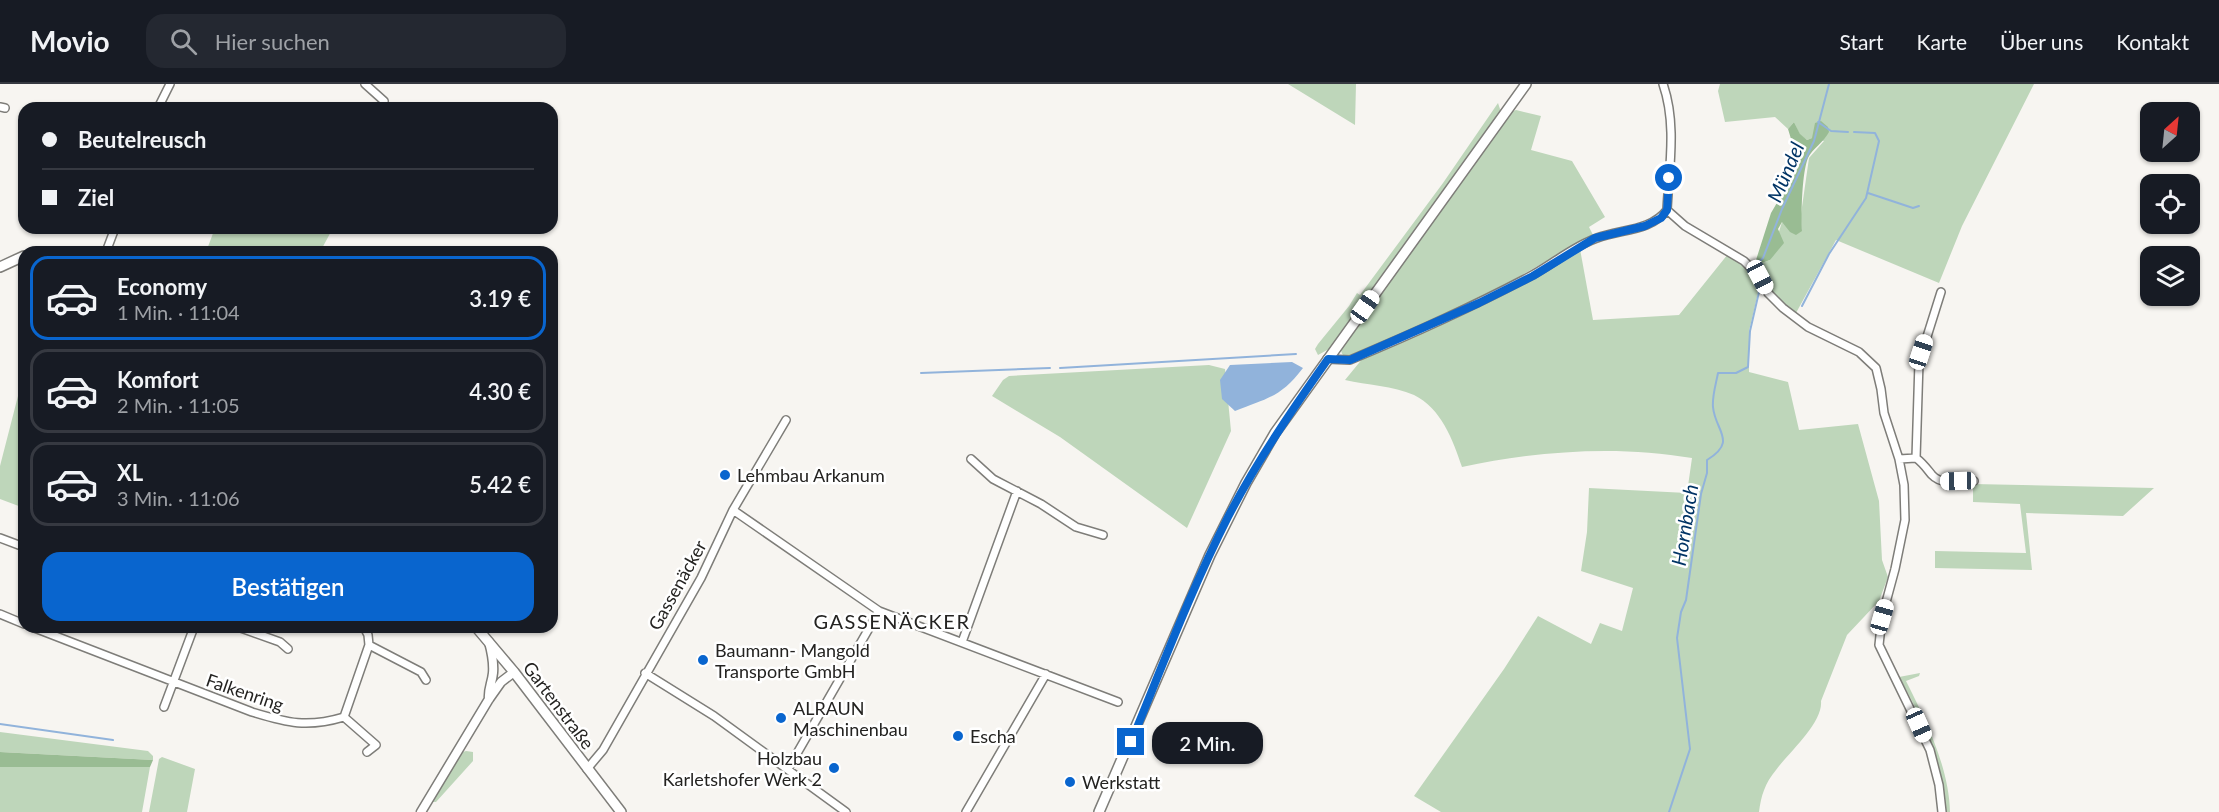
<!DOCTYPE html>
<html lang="de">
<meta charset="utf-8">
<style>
:root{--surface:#171b24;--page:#242831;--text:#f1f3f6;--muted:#9ea1a6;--line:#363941;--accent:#0965ce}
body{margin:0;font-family:Lato,sans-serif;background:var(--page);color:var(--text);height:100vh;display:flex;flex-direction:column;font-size:22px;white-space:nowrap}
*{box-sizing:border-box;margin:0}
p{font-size:20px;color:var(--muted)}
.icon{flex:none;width:33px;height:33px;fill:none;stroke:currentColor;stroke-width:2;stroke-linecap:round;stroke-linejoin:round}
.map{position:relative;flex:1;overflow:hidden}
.panel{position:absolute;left:18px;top:162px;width:540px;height:387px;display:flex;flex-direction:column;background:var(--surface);border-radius:18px;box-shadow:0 2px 4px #0004}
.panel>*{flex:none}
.top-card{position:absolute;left:18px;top:18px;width:540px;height:132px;border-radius:18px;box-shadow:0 2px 4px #0004;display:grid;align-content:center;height:132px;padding:0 24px;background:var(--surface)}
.needle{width:39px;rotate:27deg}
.tools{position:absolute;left:2140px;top:18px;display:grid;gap:12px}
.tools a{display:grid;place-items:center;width:60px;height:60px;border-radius:12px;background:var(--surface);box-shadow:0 2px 4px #0004;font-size:30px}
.end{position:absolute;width:27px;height:27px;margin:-14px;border:8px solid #0965ce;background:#fff;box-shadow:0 0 0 3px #fff}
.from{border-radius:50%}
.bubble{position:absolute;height:42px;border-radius:18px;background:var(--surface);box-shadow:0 2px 4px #0004;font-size:20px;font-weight:600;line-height:42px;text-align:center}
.car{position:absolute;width:18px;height:36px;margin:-18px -9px;border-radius:8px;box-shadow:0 0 4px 2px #0007;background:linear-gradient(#fff 24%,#345 0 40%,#fff 0 76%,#345 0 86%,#fff 0)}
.top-card b{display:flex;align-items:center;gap:21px;height:57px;font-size:22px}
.top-card b+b{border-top:2px solid var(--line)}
.top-card i{width:15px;height:15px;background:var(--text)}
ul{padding:10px 0 0;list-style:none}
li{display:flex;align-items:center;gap:18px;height:84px;margin:0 12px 9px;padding:0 12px;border:3px solid var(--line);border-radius:18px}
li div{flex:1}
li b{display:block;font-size:22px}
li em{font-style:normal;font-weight:600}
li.active{border-color:var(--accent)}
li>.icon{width:54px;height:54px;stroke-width:1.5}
.primary-button{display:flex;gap:12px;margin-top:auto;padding:12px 24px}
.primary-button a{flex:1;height:69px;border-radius:18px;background:var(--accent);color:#fff;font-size:24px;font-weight:600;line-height:69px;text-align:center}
header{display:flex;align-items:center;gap:36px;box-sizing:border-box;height:84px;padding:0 30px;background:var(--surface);border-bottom:2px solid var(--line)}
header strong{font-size:28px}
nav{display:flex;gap:33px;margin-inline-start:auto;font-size:21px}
.search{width:420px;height:54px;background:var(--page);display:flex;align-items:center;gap:15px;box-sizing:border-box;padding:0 21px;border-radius:18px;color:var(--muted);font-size:22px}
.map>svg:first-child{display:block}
</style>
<header>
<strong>Movio</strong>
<div class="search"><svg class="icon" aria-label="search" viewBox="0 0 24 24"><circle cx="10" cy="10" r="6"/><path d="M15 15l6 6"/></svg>Hier suchen</div>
<nav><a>Start</a><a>Karte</a><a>Über uns</a><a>Kontakt</a></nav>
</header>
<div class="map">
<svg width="2219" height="728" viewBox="0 0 2219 728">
<rect width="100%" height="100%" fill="#f7f5f1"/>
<!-- green -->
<path fill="#bed6ba" d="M1288,0h68l-1,41z
M1720,0h314l-72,142 -23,57 -103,-43 -40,73 -22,-18 -15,-24 4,-3 -4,-4 11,-4 12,-38 20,9 -1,-17 8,-56 15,-17 -12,-3 -5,2 -7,-5 -6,-13 -6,7 -13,-12 -50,5 -7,-31z
M1498,19l3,9 -172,237 -11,6 -3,-6 3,-5 31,-38 8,-13 3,2 83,-112z
M1516,26l25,6 -10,34 41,11 33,56 -16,10 4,8 -105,59 -64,31 -74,31 -5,1c-5,-4 -4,-7 -3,-13l169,-232z
M215,144h42l4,2 2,-2h70l-13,24h-114z
M1580,165l13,71 86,-5 49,-61 22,16 8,23 -9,38v41l39,10 11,48 59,-6 21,77 3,59 6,17 -9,24 -32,34 -26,66c2,22 -32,51 -45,69 -11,13 -15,26 -17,42h-318l-27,-16 90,-127 34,-53 53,28 9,-21 22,8 11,-43 -52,-17 6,-39 2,-44 98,5 5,-35c-76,-13 -155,-7 -230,9 -9,-27 -21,-59 -48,-72 -21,-9 -47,-10 -69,-15l18,-22 124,-56z
M1209,281l16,4 6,62 -44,97 -127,-91 -68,-41 11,-16 6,-4z
M18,312l6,2v110l-24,-9v-33z
M1973,400l181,4 -31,28 -97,-3 6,57 -97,-2v-17l91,2 -6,-49 -47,-2z
M1920,589l-1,3 -13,5c20,40 43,86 44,131h-5c-4,-48 -22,-94 -46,-135z
M0,648l148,19 5,5v4l-153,-8z
M466,667l7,1v9l-37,41h-3l-1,-2 28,-47z
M162,673l33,12 -8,43h-38l10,-53z
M0,683h150l-8,45h-142z"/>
<!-- forest -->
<path fill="#99bc93" d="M1821,37l7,6 1,5c-5,10 -17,17 -21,26 -6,14 -7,57 -6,73l-6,4 -6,-3 -8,-10 -4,7 6,14 -14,17 -11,4 -3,-4 15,-47 7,-12 -4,-4 21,-45 -7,-23 6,-7 6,12 7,6 5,-2 3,-15z
M0,668l153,8 -3,7h-150z"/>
<!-- water -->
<path fill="#91b3db" d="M1292,278l11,6c-22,29 -35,30 -68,43l-13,-12 -2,-19 10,-15z"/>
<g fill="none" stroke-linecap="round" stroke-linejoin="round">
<!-- stream -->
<path stroke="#91b3db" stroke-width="2" d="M1818,38l13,9 17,1
M1868,109l45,15 6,-2
M1756,181l7,-7 19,-49 32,-68 15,-57
M1802,222l27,-52 37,-56 13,-57 -4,-8 -21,-1
M1060,284l236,-14
M921,289l129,-5
M0,640l113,16
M1669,728l21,-63 -13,-111 4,-26 5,-12 15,-106 6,-21v-13c31,-19 8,-29 6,-53 -1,-11 3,-23 5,-34h18l12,-6 2,-36 9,-39 -7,-18"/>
<defs>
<path id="minor" d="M365,0l19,17
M0,23l5,1
M158,24l12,-24
M1667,126l18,16 59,35 16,16 8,16 15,15 25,19 51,25 17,16 5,21 3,24 15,46 5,26 1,35 -10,49 -13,48 -3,28 51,105 9,35 3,27
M106,168l9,-24
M1327,275l23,1c60,-25 118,-51 175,-81 25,-12 46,-32 72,-41 24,-9 54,-7 70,-28 2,-42 10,-86 -4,-126
M1916,374l3,-96 22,-70
M971,375l22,20 48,25 35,23 27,8
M1899,375l17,-1c7,5 11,11 16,17 10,11 30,6 42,6
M733,426l146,101 239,91
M0,454l24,9
M0,530l24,10
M32,543l220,85c36,11 55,16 92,5l25,-72 -1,-10 -4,-8
M238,543l42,15 8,7
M962,558l55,-151
M369,561l52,27 5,8
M645,589l69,43 132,96
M164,623l30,-80
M344,633l32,28 -9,7
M587,685l16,-19 98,-172 32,-68 53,-90
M788,685l91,-158
M966,728l80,-138"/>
<path id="tertiary" d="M489,558c3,11 5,20 4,31 -1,10 -5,16 -4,26
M421,728l68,-113 12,-17 13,-10"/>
<path id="secondary" d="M0,183l24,-11
M476,543l38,45 107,140
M1099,728l111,-257 36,-72 29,-50 251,-349"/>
</defs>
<!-- minor casing -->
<use href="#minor" stroke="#7e7d79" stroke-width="10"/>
<!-- tertiary casing -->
<use href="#tertiary" stroke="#7e7d79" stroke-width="11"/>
<!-- secondary casing -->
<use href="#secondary" stroke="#7e7d79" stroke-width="12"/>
<!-- minor -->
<use href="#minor" stroke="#fff" stroke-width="7"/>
<!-- tertiary -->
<use href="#tertiary" stroke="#fff" stroke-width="8"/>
<!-- secondary -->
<use href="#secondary" stroke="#fff" stroke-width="9"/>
</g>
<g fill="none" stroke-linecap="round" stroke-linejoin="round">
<!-- route -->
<path stroke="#0965ce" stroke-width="8" d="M1131,658c31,-75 60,-152 97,-225 29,-56 64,-107 100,-158l22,1 129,-57 54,-27 62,-38 50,-12 16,-8 6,-8 2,-32"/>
</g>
<!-- markers -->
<g fill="#0965ce" stroke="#fff" stroke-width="2">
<circle cx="725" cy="391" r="6"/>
<circle cx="703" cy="576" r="6"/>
<circle cx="781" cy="634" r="6"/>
<circle cx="958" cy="652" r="6"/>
<circle cx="834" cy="684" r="6"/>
<circle cx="1070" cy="698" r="6"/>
</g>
<g text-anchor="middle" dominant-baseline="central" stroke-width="5" stroke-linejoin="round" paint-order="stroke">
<!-- poi labels -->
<g font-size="18" fill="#242321" stroke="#fff" text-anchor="start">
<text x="737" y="391">Lehmbau Arkanum</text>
<text x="715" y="566">Baumann- Mangold<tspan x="715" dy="21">Transporte GmbH</tspan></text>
<text x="793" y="624">ALRAUN<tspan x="793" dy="21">Maschinenbau</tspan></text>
<text x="970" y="652">Escha</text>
<text x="822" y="674" text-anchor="end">Holzbau<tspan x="822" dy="21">Karletshofer Werk 2</tspan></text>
<text x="1082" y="698">Werkstatt</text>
</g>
<!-- street labels -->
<g font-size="18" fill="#242321" stroke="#fff">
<text transform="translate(677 501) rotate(-61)">Gassenäcker</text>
<text transform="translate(245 608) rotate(19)">Falkenring</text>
<text transform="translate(559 621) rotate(53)">Gartenstraße</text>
</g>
<!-- water labels -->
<g font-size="20" font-style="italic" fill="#013465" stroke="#fff">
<text transform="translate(1785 88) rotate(-67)">Mündel</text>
<text transform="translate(1684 441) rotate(-81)">Hornbach</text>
</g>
<!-- neighbourhood labels -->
<g font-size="20" letter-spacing="1.5" fill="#242321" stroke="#fff">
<text x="892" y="537">GASSENÄCKER</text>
</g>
</g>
</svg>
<div class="tools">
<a><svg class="needle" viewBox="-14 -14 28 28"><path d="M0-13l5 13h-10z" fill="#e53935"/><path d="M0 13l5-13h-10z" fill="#9ea1a6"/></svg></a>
<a><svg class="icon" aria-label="locate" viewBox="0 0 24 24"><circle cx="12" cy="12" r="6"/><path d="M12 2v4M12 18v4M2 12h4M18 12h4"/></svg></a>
<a><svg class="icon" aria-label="layers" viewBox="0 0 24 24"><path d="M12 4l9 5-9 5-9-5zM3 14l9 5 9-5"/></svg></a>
</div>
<i class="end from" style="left:1669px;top:94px"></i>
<i class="end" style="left:1131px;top:658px"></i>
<div class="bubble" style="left:1152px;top:638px;width:111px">2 Min.</div>
<i class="car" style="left:1760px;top:193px;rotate:152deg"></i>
<i class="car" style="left:1365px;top:223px;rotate:35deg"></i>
<i class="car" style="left:1921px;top:268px;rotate:18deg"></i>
<i class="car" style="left:1958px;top:397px;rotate:269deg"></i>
<i class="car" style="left:1882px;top:533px;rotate:16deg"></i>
<i class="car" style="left:1919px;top:641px;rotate:156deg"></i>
<div class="top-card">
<b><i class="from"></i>Beutelreusch</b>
<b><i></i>Ziel</b>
</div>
<section class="panel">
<ul>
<li class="active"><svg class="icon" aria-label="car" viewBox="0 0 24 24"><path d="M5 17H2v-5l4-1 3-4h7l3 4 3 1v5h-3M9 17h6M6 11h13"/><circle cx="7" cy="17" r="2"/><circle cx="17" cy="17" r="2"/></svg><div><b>Economy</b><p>1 Min. · 11:04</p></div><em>3.19 €</em></li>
<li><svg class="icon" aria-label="car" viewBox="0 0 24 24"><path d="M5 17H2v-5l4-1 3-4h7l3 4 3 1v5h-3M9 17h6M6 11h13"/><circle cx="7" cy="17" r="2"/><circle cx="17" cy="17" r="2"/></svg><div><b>Komfort</b><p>2 Min. · 11:05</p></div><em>4.30 €</em></li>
<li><svg class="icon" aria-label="car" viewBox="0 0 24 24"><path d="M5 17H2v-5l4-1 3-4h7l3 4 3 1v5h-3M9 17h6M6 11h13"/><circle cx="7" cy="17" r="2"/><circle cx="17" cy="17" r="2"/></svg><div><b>XL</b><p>3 Min. · 11:06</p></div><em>5.42 €</em></li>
</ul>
<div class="primary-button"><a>Bestätigen</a></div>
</section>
</div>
